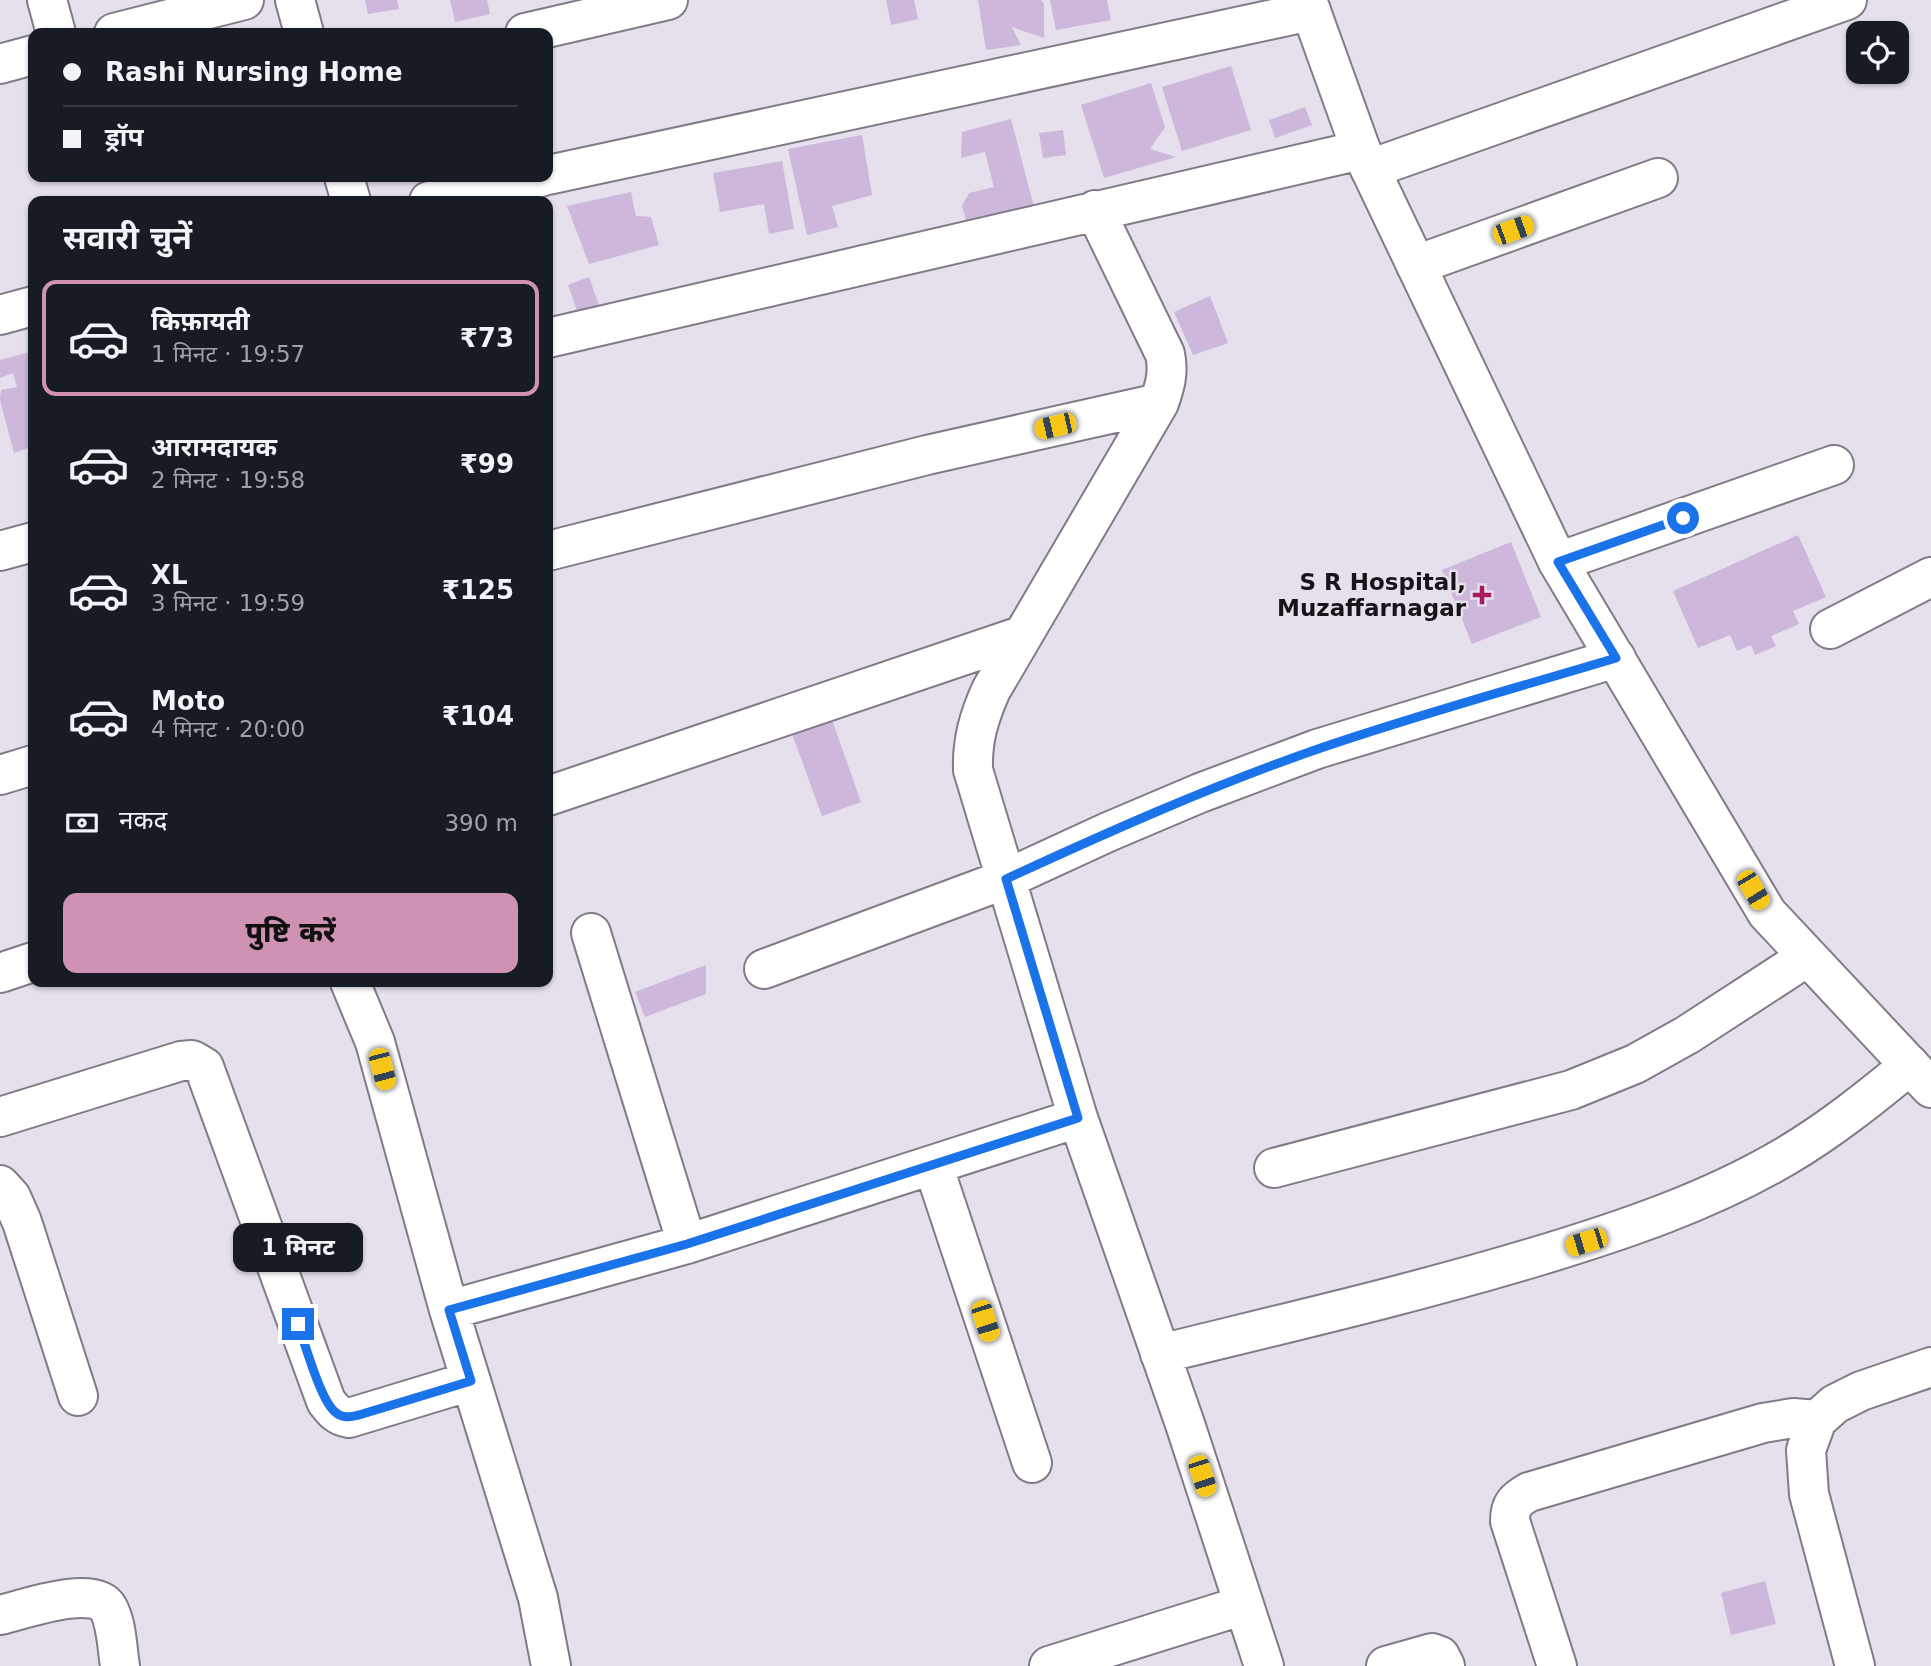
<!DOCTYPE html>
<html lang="hi">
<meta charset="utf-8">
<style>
:root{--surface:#171b24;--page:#20242c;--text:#f1f3f6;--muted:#9ea1a6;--line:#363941;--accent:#d092b2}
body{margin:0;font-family:"DejaVu Sans","Noto Sans Devanagari",sans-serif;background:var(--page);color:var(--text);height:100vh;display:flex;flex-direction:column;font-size:26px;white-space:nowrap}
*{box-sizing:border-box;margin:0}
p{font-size:23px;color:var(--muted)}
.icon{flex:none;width:38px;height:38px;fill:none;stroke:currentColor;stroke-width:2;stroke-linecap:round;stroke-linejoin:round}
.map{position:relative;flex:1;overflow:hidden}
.panel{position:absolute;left:28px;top:196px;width:525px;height:791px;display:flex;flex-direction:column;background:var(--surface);border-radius:14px;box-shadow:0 2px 5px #0004}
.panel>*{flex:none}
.hud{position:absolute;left:28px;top:28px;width:525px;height:154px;border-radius:14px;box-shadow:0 2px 5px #0004;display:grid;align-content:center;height:154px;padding:0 35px;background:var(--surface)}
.fabs{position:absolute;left:1846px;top:21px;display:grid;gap:14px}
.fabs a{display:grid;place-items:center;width:63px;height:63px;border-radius:14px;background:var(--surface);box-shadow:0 2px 5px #0004;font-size:35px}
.end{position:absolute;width:32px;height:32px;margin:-16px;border:9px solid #1a73e8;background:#fff;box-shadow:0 0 0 4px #fff}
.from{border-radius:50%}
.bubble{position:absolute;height:49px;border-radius:14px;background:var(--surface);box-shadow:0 2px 5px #0004;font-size:23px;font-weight:800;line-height:49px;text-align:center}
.car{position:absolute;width:21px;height:42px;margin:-21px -10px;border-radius:9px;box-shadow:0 0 5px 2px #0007;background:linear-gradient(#f5c518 24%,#345 0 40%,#f5c518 0 76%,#345 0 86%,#f5c518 0)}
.hud b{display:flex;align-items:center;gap:24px;height:66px;font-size:26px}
.hud b+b{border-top:2px solid var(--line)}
.hud i{width:18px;height:18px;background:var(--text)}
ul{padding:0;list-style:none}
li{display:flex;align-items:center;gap:21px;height:116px;margin:0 14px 10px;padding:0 21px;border:4px solid transparent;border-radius:14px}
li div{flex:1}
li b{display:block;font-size:26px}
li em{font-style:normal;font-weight:800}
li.active{border-color:var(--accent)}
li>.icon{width:63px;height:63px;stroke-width:1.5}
h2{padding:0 35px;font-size:32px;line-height:84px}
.pay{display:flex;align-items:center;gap:18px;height:77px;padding:0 35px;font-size:26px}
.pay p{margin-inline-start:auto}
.button{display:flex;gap:14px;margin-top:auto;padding:14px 35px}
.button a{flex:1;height:80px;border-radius:14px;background:var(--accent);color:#111;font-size:28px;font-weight:800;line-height:80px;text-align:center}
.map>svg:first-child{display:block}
</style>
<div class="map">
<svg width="1931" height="1666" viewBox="0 0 1931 1666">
<rect width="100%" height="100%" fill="#e6dfec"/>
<!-- building -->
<path fill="#cdb7db" d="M365,0h32l2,9 -31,5z
M450,0h37l3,14 -35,8z
M886,0h28l4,19 -27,6z
M978,0h63l3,4v34l-32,-11 9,18 -35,5z
M1050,0h57l4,20 -55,10z
M1231,66l20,64 -69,21 -20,-64z
M1151,83l14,44 -15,22 26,8 -72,21 -23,-73z
M1305,107l7,18 -37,13 -6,-18z
M1011,119l24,92 -67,17 -6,-22 7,-13 25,-6 -9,-35 -24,6 1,-26z
M1063,130l3,25 -23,3 -4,-25z
M862,135l10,60 -40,11 6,21 -31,8 -19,-86z
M782,161l12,68 -25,5 -5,-30 -44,8 -7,-39z
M631,192l5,24 15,1 8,28 -70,19 -22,-58z
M589,277l12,34 -21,8 -12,-34z
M1210,296l18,47 -35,12 -19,-43z
M33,351v95l-19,7 -14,-53 1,-10 16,-3 -4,-14 -13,5v-18z
M1798,535l28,62 -33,14 6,13 -28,12 5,10 -21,9 -4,-10 -14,6 -7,-16 -32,13 -25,-57z
M1511,542l30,75 -69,27 -30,-74z
M831,717l30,85 -39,14 -31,-85z
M706,965v29l-61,23 -10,-25z
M1765,1581l11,43 -45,11 -10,-42z"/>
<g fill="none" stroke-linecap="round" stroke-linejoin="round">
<defs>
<path id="minor" d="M47,0l9,33
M295,0l9,33
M114,33l130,-33
M525,33l143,-33
M0,64l33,-9
M1370,169l477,-169
M548,175l763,-164
M344,177l7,24
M429,201l112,-24
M1095,210l70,144c4,18 0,32 -6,49l-168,287c-12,27 -19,50 -18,80l105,348 107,306 79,242
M1416,265l242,-87
M0,315l33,-9
M548,338l813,-188
M0,551l33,-9
M548,551l379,-96 232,-52
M1558,562l276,-97
M1830,629l101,-52
M0,775l33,-10
M548,796l473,-160
M591,933l96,311 391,-126
M764,969l242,-90 102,-47 92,-39 117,-44 299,-91
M0,973l33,-11
M350,982l25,60 74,268 89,288 13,68
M0,1117l181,-56 11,-1 12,7 122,334c7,9 11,15 23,17l122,-37
M933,1165l99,298
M1274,1168l297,-78 64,-26 52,-29 120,-78
M0,1185l11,12 11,25 56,174
M449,1310l238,-66
M1160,1354c126,-31 252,-60 375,-97 86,-26 173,-55 251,-101 44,-26 84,-58 124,-91
M0,1615c22,-5 94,-31 108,-7 9,16 9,40 12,58
M1049,1666l195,-61
M1386,1666l46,-13 8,3 5,10
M1557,1666l-47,-145c0,-16 5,-21 19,-29l234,-69 30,-5 24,2
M1855,1666l-46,-172 -3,-44 11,-30 18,-16 26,-13 70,-24"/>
<path id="major" d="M1307,0l54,150 197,412 209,351 164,175"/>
</defs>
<!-- minor casing -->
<use href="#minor" stroke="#817b87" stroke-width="42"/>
<!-- major casing -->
<use href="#major" stroke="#817b87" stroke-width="42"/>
<!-- minor -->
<use href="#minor" stroke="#fff" stroke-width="38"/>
<!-- major -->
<use href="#major" stroke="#fff" stroke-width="38"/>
</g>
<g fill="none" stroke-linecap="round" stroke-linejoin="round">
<!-- route -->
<path stroke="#1a73e8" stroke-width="9" d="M298,1324c7,20 22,74 36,87 8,8 16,6 25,4l112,-34 -22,-71 238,-66 391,-126 -72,-239c102,-47 203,-92 309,-129 98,-34 201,-62 301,-92l-58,-96 125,-44"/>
</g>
<!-- markers -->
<path fill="#a71b5e" stroke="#e6dfec" stroke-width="2.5" d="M1478.5 584.5h7v7h7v7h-7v7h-7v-7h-7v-7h7z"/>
<g text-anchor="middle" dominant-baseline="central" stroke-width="5" stroke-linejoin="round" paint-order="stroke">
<!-- poi labels -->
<g font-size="23" font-weight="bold" fill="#161418" stroke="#e6dfec" text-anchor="end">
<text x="1466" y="582">S R Hospital,<tspan x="1466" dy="26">Muzaffarnagar</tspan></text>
</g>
</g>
</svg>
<div class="fabs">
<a><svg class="icon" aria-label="locate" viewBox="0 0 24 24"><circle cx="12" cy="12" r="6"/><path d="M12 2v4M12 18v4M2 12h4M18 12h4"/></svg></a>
</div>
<i class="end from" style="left:1683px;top:518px"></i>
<i class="end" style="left:298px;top:1324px"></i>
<div class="bubble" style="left:233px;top:1223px;width:130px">1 मिनट</div>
<i class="car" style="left:1513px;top:230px;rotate:70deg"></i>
<i class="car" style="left:1055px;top:426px;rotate:257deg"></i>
<i class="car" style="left:1753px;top:890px;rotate:149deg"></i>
<i class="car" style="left:382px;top:1069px;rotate:165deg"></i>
<i class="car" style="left:1586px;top:1242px;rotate:253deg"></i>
<i class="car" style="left:985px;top:1321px;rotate:162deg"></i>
<i class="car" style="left:1202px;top:1476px;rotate:162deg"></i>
<div class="hud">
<b><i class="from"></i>Rashi Nursing Home</b>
<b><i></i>ड्रॉप</b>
</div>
<section class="panel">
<h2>सवारी चुनें</h2>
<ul>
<li class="active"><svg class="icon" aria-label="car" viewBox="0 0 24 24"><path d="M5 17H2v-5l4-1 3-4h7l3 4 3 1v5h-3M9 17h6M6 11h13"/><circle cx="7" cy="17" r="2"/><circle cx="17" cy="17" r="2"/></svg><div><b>किफ़ायती</b><p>1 मिनट · 19:57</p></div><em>₹73</em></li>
<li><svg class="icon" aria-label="car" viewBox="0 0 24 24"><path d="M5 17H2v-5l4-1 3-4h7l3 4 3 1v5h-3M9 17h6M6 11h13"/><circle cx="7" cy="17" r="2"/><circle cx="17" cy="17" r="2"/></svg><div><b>आरामदायक</b><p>2 मिनट · 19:58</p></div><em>₹99</em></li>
<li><svg class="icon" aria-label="car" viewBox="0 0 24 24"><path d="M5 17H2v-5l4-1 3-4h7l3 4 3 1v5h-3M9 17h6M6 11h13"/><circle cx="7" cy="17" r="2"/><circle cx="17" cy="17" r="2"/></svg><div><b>XL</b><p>3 मिनट · 19:59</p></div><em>₹125</em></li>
<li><svg class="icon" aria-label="car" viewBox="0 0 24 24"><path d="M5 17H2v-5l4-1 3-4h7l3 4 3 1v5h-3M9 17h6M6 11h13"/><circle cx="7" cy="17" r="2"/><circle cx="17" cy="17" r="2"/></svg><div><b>Moto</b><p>4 मिनट · 20:00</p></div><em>₹104</em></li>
</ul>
<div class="pay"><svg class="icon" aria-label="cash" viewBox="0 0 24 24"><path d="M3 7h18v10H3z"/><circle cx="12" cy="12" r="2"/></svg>नकद<p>390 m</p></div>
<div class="button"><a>पुष्टि करें</a></div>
</section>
</div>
